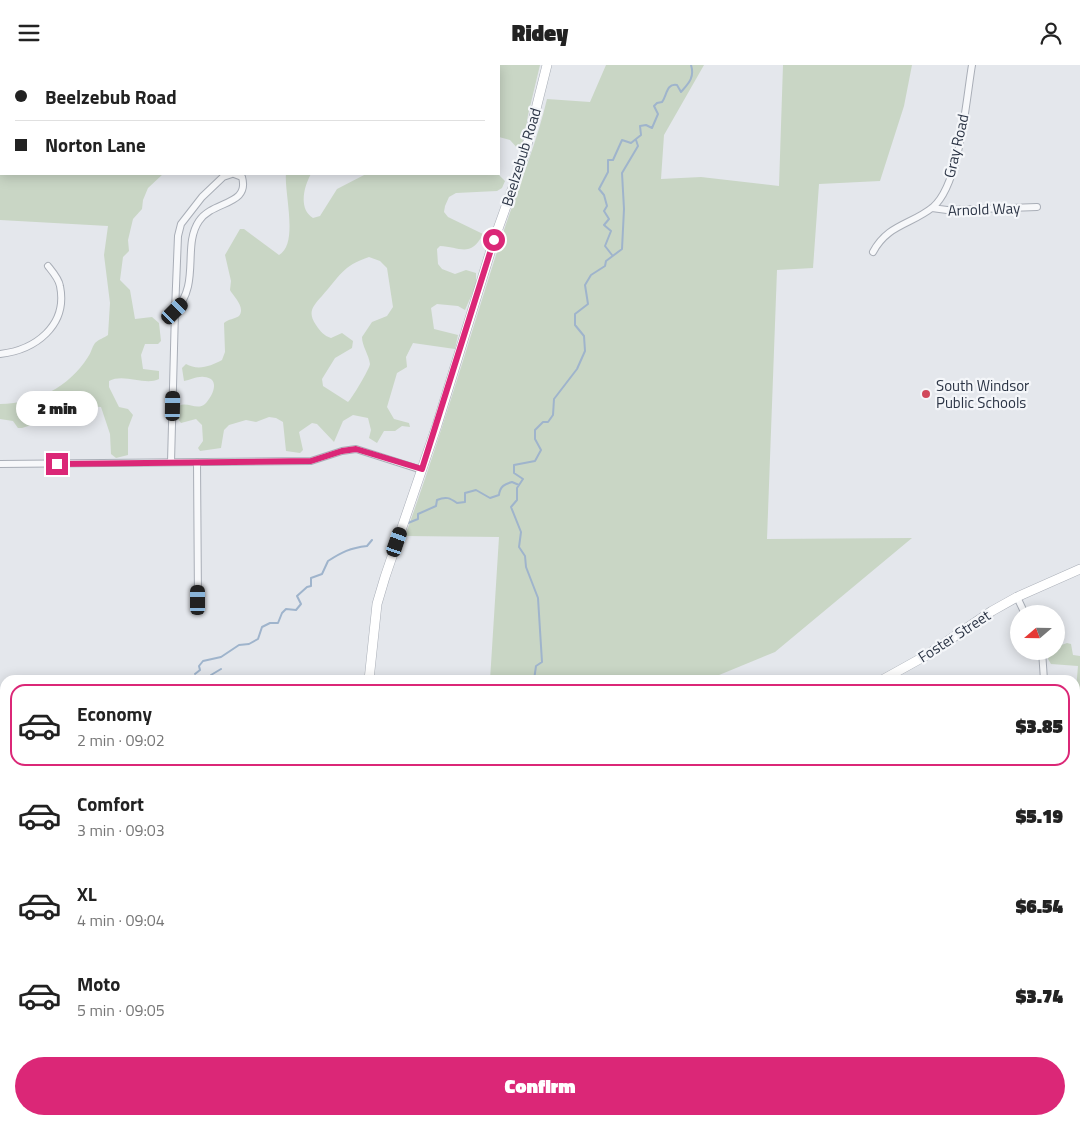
<!DOCTYPE html>
<meta charset="utf-8">
<style>
:root{--surface:#fff;--page:#f6f6f6;--text:#222;--muted:#767676;--line:#e0e0e0;--accent:#db2777}
body{margin:0;font-family:"Titillium Web",sans-serif;background:var(--page);color:var(--text);height:100vh;display:flex;flex-direction:column;font-size:19px;white-space:nowrap}
*{box-sizing:border-box;margin:0}
p{font-size:16px;color:var(--muted)}
.icon{flex:none;width:28px;height:28px;fill:none;stroke:currentColor;stroke-width:2;stroke-linecap:round;stroke-linejoin:round}
.map{position:relative;flex:1;overflow:hidden}
.drawer{position:absolute;left:0px;top:610px;width:1080px;height:450px;display:flex;flex-direction:column;background:var(--surface);border-radius:15px 15px 0 0;box-shadow:0 2px 12px #0003}
.drawer>*{flex:none}
.guide{position:absolute;left:0px;top:0px;width:500px;height:110px;box-shadow:0 2px 12px #0003;display:grid;align-content:center;height:110px;padding:0 15px;background:var(--surface)}
.needle{width:32px;rotate:250deg}
.buttons{position:absolute;left:1010px;top:540px;display:grid;gap:10px}
.buttons a{display:grid;place-items:center;width:55px;height:55px;border-radius:50%;background:var(--surface);box-shadow:0 2px 12px #0003;font-size:25px}
.end{position:absolute;width:22px;height:22px;margin:-11px;border:6px solid #db2777;background:#fff;box-shadow:0 0 0 2px #fff}
.from{border-radius:50%}
.bubble{position:absolute;height:35px;border-radius:18px;background:var(--surface);box-shadow:0 2px 12px #0003;font-size:16px;font-weight:800;line-height:35px;text-align:center}
.car{position:absolute;width:15px;height:30px;margin:-15px -8px;border-radius:6px;box-shadow:0 0 4px 1px #0007;background:linear-gradient(#222 24%,#8ab4d8 0 40%,#222 0 76%,#8ab4d8 0 86%,#222 0)}
.guide b{display:flex;align-items:center;gap:18px;height:48px;font-size:19px}
.guide b+b{border-top:1px solid var(--line)}
.guide i{width:12px;height:12px;background:var(--text)}
ul{padding:9px 0 0;list-style:none}
li{display:flex;align-items:center;gap:15px;height:82px;margin:0 10px 8px;padding:0 5px;border:2px solid transparent;border-radius:15px}
li div{flex:1}
li b{display:block;font-size:19px}
li em{font-style:normal;font-weight:800}
li.selected{border-color:var(--accent)}
li>.icon{width:45px;height:45px;stroke-width:1.5}
.primary-button{display:flex;gap:10px;margin-top:auto;padding:10px 15px}
.primary-button a{flex:1;height:58px;border-radius:30px;background:var(--accent);color:#fff;font-size:20px;font-weight:800;line-height:58px;text-align:center}
header{display:flex;justify-content:space-between;align-items:center;height:65px;padding:0 15px;background:var(--surface);font-size:22px;font-weight:800}
.map>svg:first-child{display:block}
</style>
<header><svg class="icon" aria-label="menu" viewBox="0 0 24 24"><path d="M4 6h16M4 12h16M4 18h16"/></svg>Ridey<svg class="icon" aria-label="person" viewBox="0 0 24 24"><circle cx="12" cy="8" r="4"/><path d="M4 21q1-7 8-7t8 7"/></svg></header>
<div class="map">
<svg width="1080" height="1060" viewBox="0 0 1080 1060">
<rect width="100%" height="100%" fill="#e4e7ec"/>
<!-- green -->
<path fill="#c9d6c5" fill-rule="evenodd" d="M0,0h540l-12,50 -4,27 -5,8 -9,-10 -11,-3v-71h-498v108h162l-15,14 -5,12 -1,9 -9,10 -5,21 1,11 -6,6 -3,23 10,10 5,29 17,-2 7,6 2,18 -3,3h-13l-4,11 2,14 16,2v8c-14,7 -35,-6 -50,2v6l10,20 9,2 5,6 -5,13v27l-12,3 -5,-4 -1,-20 -9,-27 -27,-2 -24,14 -28,9h-4l-5,-7 -13,-2v-15c37,-1 68,-16 88,-47 3,-4 4,-10 7,-14 4,-4 9,-5 13,-8l2,-32 -6,-48 4,-29 -108,-6z
M606,0h98l-40,70 -3,44 40,-2 78,9 4,-121h129l-8,41 -24,75 -61,3 -6,84 -36,2 -10,269 145,-1 -137,114 -68,28h-217l9,-143 -94,-1c36,-99 65,-200 97,-300 15,-46 34,-90 45,-137l43,3z
M286,109h25c-7,12 -13,35 2,44l7,-2 17,-27 29,-15h121l12,1 6,6 -3,7 -5,3 -41,2 -7,4 -4,9 -1,6 4,5 35,17c-12,24 -23,13 -43,12l-3,3 1,15 4,5 13,5 11,-4 10,3v12l-11,25 -7,-4 -21,-2 -6,4 3,21 24,6 -3,14 -42,-6 -7,14 1,10 -10,6 -10,34 7,12 15,4 1,4 -8,-1 -7,5h-11l-7,12 -8,-5 2,-8 -3,-12 -15,-3 -10,6 -9,21 -17,-18 -5,-1 -13,9 4,18 -3,3 -14,-2 -3,-29 -7,-4 -7,-1 -13,5 -10,-2 -17,5 -5,5 -3,18 -21,3 -2,-3 5,-7 -1,-16 -6,-6 -15,4 -4,-5 2,-12c8,-5 18,5 26,-2 8,-8 16,-26 -1,-27 -6,-1 -14,3 -20,4l-2,-13 4,-4c12,7 25,2 36,-4l3,-8 -1,-29c4,-4 11,-4 15,-7 7,-9 -6,-20 -9,-26l1,-9 -6,-26 15,-26h4l35,26c20,-11 5,-62 7,-81zM369,192l11,4 7,7 6,39 -6,9 -15,6 -10,15c0,9 7,18 8,27 0,4 -19,36 -22,38l-25,-16 -1,-7 13,-21 17,-10 1,-7 -11,-8 -11,5c-7,-2 -11,-7 -15,-13 -9,-13 -3,-19 6,-29 18,-20 20,-30 47,-39z
M1067,578l4,1 2,11 7,1v46l-5,-1 3,-35 -27,-2 -3,-5 2,-7 6,-1v-4z
M1080,709v105h-5v-93z
M94,1055h53l-1,5h-57z
M955,1055h49l2,5h-52z"/>
<g fill="none" stroke-linecap="round" stroke-linejoin="round">
<!-- stream -->
<path stroke="#9fb4cc" stroke-width="2" d="M612,190l-7,-9 6,-15 -7,-6 5,-6 -5,-8 3,-5 -3,-11 -5,-6 9,-17v-12h5l9,-20 9,3 10,-8 -1,-9 6,-1 6,3 6,-14 -4,-8 3,-3 5,-1c5,-6 4,-19 15,-17l4,7c7,-8 14,-14 10,-27
M408,458l10,-4v-5l18,-8 1,-6c9,-4 13,-2 20,3l8,-1v-9l11,-3 14,8 9,-3c1,-9 6,-11 13,-13l7,3
M195,609l5,-4 -1,-4 4,-5 18,-4 18,-12 10,-1 9,-5 4,-12 8,-4h8l4,-10 4,-4 10,1 5,-6 -4,-8 10,-9 4,-1v-8l11,-4 6,-13c14,-9 22,-13 39,-15l5,-6
M210,615l1,-5 10,-6
M534,615l2,-14 6,-4 -4,-64 -12,-31 -1,-11 -6,-9 2,-15 -10,-25 6,-7v-12l6,-9 -9,-6v-8l21,-4 6,-11 -6,-11v-9l8,-8h5l5,-7 1,-16 23,-30 8,-18 -1,-15 -9,-11v-11l13,-10 -3,-19 6,-10 14,-9 1,-5 16,-12 2,-40 -2,-36 16,-27 -2,-6
M0,728l5,-4"/>
<defs>
<path id="street" d="M232,109l-9,3 -21,20 -21,27 -3,12 -3,75c26,-27 7,-65 24,-90 14,-21 51,-15 43,-44l-8,-3
M932,143l15,2 90,-3
M873,187c15,-28 38,-27 60,-45 27,-23 33,-107 39,-142
M0,289c35,-4 68,-28 60,-68 -1,-7 -8,-15 -12,-20
M171,397l4,-151
M197,397l1,138
M0,399l311,-3 31,-10 14,-2 66,21
M1017,532l8,17
M1042,586l2,29
M1075,967l5,-1
M677,1055l3,5
M1049,1055l5,5
M201,1060l1,-5
M785,1060l2,-5
M917,1060v-5"/>
<path id="secondary" d="M369,615l8,-76 8,-27 52,-152 57,-185 31,-87 22,-88
M882,615l45,-25 65,-44 25,-14 63,-28
M5,1055l9,5
M334,1060v-5"/>
</defs>
<!-- street casing -->
<use href="#street" stroke="#a9aeb7" stroke-width="8"/>
<!-- secondary casing -->
<use href="#secondary" stroke="#a9aeb7" stroke-width="10"/>
<!-- street -->
<use href="#street" stroke="#f7f8fa" stroke-width="6"/>
<!-- secondary -->
<use href="#secondary" stroke="#fff" stroke-width="9"/>
</g>
<g fill="none" stroke-linecap="round" stroke-linejoin="round">
<!-- route -->
<path stroke="#db2777" stroke-width="6" d="M57,399l254,-3 31,-10 14,-2 66,20 72,-229"/>
</g>
<!-- markers -->
<circle fill="#d1495b" stroke="#f4f6f9" stroke-width="2" cx="926" cy="329" r="5"/>
<g text-anchor="middle" dominant-baseline="central" stroke-width="4.5" stroke-linejoin="round" paint-order="stroke">
<!-- street labels -->
<g font-size="15" fill="#2b3445" stroke="#f4f6f9">
<text transform="translate(956 81) rotate(-77)">Gray Road</text>
<text transform="translate(521 92) rotate(-73)">Beelzebub Road</text>
<text transform="translate(984 144) rotate(-2)">Arnold Way</text>
<text transform="translate(954 571) rotate(-33)">Foster Street</text>
</g>
<!-- poi labels -->
<g font-size="15" fill="#2b3445" stroke="#f4f6f9" text-anchor="start">
<text x="936" y="320">South Windsor<tspan x="936" dy="17">Public Schools</tspan></text>
</g>
</g>
</svg>
<div class="buttons">
<a><svg class="needle" viewBox="-14 -14 28 28"><path d="M0-13l5 13h-10z" fill="#e53935"/><path d="M0 13l5-13h-10z" fill="#767676"/></svg></a>
</div>
<i class="end from" style="left:494px;top:175px"></i>
<i class="end" style="left:57px;top:399px"></i>
<div class="bubble" style="left:16px;top:326px;width:82px">2 min</div>
<i class="car" style="left:175px;top:246px;rotate:45deg"></i>
<i class="car" style="left:173px;top:341px;rotate:1deg"></i>
<i class="car" style="left:397px;top:477px;rotate:19deg"></i>
<i class="car" style="left:198px;top:535px;rotate:0deg"></i>
<div class="guide">
<b><i class="from"></i>Beelzebub Road</b>
<b><i></i>Norton Lane</b>
</div>
<section class="drawer">
<ul>
<li class="selected"><svg class="icon" aria-label="car" viewBox="0 0 24 24"><path d="M5 17H2v-5l4-1 3-4h7l3 4 3 1v5h-3M9 17h6M6 11h13"/><circle cx="7" cy="17" r="2"/><circle cx="17" cy="17" r="2"/></svg><div><b>Economy</b><p>2 min · 09:02</p></div><em>$3.85</em></li>
<li><svg class="icon" aria-label="car" viewBox="0 0 24 24"><path d="M5 17H2v-5l4-1 3-4h7l3 4 3 1v5h-3M9 17h6M6 11h13"/><circle cx="7" cy="17" r="2"/><circle cx="17" cy="17" r="2"/></svg><div><b>Comfort</b><p>3 min · 09:03</p></div><em>$5.19</em></li>
<li><svg class="icon" aria-label="car" viewBox="0 0 24 24"><path d="M5 17H2v-5l4-1 3-4h7l3 4 3 1v5h-3M9 17h6M6 11h13"/><circle cx="7" cy="17" r="2"/><circle cx="17" cy="17" r="2"/></svg><div><b>XL</b><p>4 min · 09:04</p></div><em>$6.54</em></li>
<li><svg class="icon" aria-label="car" viewBox="0 0 24 24"><path d="M5 17H2v-5l4-1 3-4h7l3 4 3 1v5h-3M9 17h6M6 11h13"/><circle cx="7" cy="17" r="2"/><circle cx="17" cy="17" r="2"/></svg><div><b>Moto</b><p>5 min · 09:05</p></div><em>$3.74</em></li>
</ul>
<div class="primary-button"><a>Confirm</a></div>
</section>
</div>
